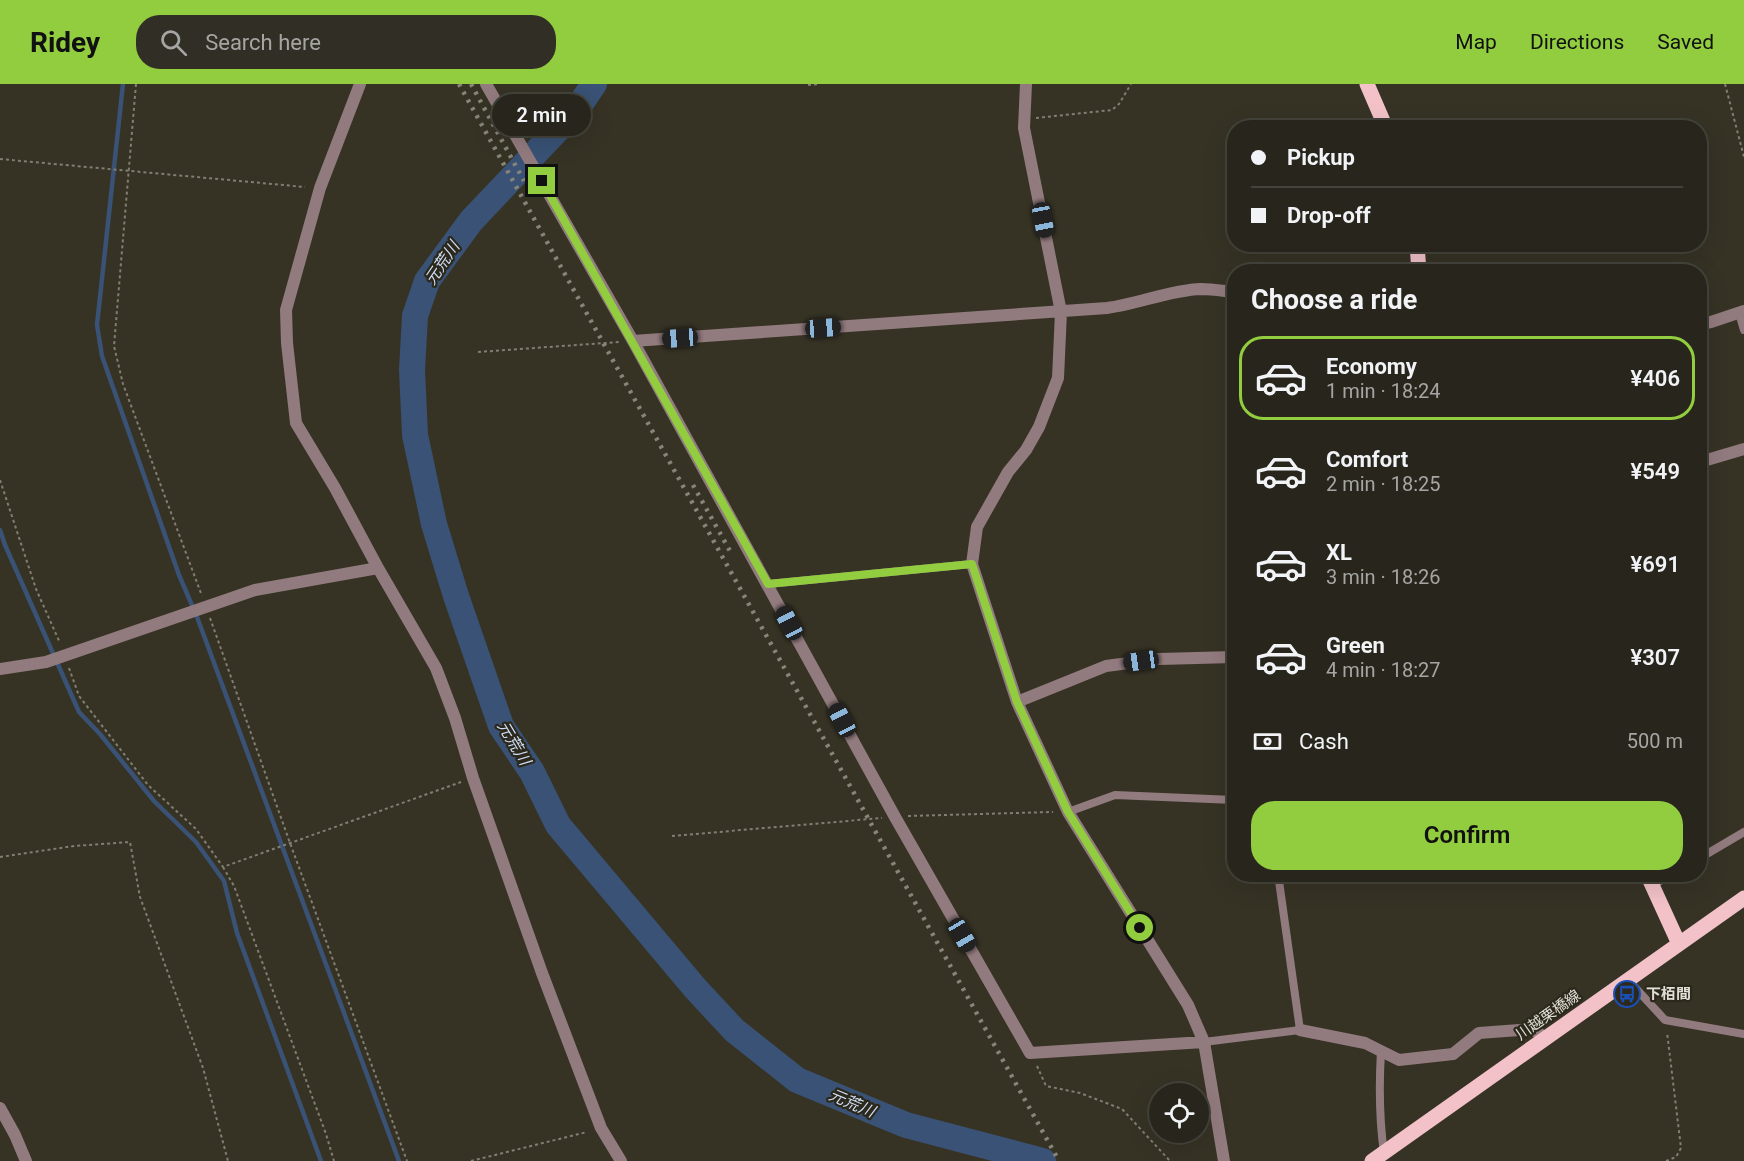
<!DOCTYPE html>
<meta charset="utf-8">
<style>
:root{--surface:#28261c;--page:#302e25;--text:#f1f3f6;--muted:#a5a5a3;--line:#44433b;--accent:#91cd3f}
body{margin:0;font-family:Roboto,"Noto Sans JP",sans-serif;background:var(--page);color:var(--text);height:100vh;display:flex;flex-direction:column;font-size:22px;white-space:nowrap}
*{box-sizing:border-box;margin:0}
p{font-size:20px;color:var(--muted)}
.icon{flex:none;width:33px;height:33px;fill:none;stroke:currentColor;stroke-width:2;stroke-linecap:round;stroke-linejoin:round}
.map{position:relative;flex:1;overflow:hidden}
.side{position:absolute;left:1227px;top:180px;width:480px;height:618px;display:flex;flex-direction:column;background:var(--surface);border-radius:24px;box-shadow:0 6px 24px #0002,0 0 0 2px var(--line)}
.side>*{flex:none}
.top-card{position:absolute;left:1227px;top:36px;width:480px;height:132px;border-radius:24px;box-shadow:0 6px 24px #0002,0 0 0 2px var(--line);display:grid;align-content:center;height:132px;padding:0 24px;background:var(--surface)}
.tools{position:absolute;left:1149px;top:999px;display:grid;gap:12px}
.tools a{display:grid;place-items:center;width:60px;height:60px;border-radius:50%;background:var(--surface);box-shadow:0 6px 24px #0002,0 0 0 2px var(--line);font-size:30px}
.end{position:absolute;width:27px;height:27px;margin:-14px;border:8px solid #91cd3f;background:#111;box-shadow:0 0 0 3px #111}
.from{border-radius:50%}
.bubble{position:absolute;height:42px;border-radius:21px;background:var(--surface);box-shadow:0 6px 24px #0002,0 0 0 2px var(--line);font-size:20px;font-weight:600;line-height:42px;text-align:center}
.car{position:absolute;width:18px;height:36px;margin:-18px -9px;border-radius:8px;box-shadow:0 0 4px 2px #0007;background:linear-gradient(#222 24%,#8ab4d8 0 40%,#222 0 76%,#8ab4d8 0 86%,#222 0)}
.top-card b{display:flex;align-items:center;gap:21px;height:57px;font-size:22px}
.top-card b+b{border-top:2px solid var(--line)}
.top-card i{width:15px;height:15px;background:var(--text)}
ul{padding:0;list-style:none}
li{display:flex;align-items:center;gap:18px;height:84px;margin:0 12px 9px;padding:0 12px;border:3px solid transparent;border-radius:24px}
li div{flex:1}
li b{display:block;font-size:22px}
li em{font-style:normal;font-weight:600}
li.current{border-color:var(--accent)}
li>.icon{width:54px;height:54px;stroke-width:1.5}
h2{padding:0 24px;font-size:27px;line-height:72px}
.pay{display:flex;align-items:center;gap:15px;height:66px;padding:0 24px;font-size:22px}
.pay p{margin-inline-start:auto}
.primary-button{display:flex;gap:12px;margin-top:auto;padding:12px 24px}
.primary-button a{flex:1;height:69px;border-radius:24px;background:var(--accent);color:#111;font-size:24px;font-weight:600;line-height:69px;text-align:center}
header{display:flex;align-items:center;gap:36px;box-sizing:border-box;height:84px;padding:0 30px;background:var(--accent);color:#111}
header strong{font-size:28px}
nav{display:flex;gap:33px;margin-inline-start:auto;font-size:21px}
.search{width:420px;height:54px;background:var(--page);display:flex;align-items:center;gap:15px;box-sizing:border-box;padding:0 21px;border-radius:24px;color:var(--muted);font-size:22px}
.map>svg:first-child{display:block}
</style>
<header>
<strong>Ridey</strong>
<div class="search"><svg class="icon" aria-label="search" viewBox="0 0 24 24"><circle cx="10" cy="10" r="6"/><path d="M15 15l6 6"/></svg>Search here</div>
<nav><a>Map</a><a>Directions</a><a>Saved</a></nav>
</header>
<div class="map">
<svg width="1744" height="1077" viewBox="0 0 1744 1077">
<rect width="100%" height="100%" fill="#363325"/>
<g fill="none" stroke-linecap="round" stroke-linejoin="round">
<!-- stream -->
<path stroke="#395275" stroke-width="4.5" d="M123,0l-26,241 5,31 77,219 18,42 202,544
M0,446l5,15 74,167 21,22 54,67 42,41 28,39 13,52 84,228"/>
<!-- river -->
<path stroke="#395275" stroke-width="26" d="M594,0l-17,25 -106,112 -44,60 -12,35 -3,54 3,65 19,89 22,72 45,130 31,46 26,53 137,163 39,42 63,50 109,45 137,36"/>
<!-- path -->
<path stroke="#817e73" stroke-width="2" stroke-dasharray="3 3" stroke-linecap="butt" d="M136,0l-22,262 9,38 79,212
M1725,0l19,73
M808,1l11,-1
M1036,34l76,-8 7,-6 12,-20
M0,75l305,28
M478,268l141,-10
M0,396l36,109 24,54
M210,534l80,225 117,318
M69,584l10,28 69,89 48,44 27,38 238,-85
M908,732l145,-4
M672,752l210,-18
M0,773l74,-11 56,-4 10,55 63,171 25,93
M223,783l11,19 92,248 8,27
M1037,982l9,20 34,7 42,16 48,52
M471,1077l116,-29
M1666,1077l10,-4 5,-9 -14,-116"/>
<!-- lane -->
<path stroke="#927b7e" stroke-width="8" d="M1739,229l5,17
M768,500l204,-20
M1068,728l47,-17 119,5
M1700,774l44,-26
M1652,802l19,-12
M1629,897l36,39 79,14
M1204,958l96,-12 -22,-156
M1381,967c-2,34 -2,67 3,102"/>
<!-- street -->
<path stroke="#927b7e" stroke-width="12" d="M360,0l-40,104 -34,122 1,33 9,80 39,65 43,80 58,100 19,50 18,60 69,195 59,155 20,33
M486,0l147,257 262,476 135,236 174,-11
M1026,0l-2,44 37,184 -3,66 -19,49 -13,23 -18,22 -31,55 -5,37 45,138 51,110 120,193 16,37 20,119
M1700,240l11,-2 33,-11
M633,257l474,-33c31,-4 63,-18 94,-19 11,0 23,2 33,3
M1700,378l44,-13
M0,585l46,-7 209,-72 123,-22
M1017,618l89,-36 53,-7 75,-2
M1300,946l65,13 34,17 54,-6 26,-21 53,-4 14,9
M0,1024l15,27 11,26"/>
<!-- primary -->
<path stroke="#f2c2c8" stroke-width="15" d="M1367,0l19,44
M1417,160l2,28
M1647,790l32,70
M1372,1077l372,-263"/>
<!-- rail -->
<path stroke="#87857a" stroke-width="4.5" stroke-dasharray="3 6" stroke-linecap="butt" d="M459,0l600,1077
M471,0l53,97
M693,401l37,66"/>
</g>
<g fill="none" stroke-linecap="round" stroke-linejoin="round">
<!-- route -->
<path stroke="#91cd3f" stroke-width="8" d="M542,97l226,403 204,-20 45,138 51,110 72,116"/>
</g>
<!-- icons -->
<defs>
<symbol id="bus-ring" viewBox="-11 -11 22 22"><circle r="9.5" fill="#2c291c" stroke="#1a4fb4" stroke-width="1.5"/><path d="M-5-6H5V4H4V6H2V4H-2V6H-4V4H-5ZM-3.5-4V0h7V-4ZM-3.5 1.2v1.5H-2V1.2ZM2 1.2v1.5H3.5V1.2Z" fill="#1a4fb4"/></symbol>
</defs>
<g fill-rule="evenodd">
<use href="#bus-ring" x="1612" y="895" width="30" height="30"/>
</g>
<g text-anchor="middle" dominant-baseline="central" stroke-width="4.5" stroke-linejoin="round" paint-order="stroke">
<!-- poi labels -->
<g font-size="15" font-weight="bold" fill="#e0ded6" stroke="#2c291c" text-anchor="start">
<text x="1646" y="910">下栢間</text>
</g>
<!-- street labels -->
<g font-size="15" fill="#e0ded6" stroke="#2c291c">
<text transform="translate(1548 931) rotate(-35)">川越栗橋線</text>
</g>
<!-- water labels -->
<g font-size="16" font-style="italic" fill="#cedff7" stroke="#2c291c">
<text transform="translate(442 179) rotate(-56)">元荒川</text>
<text transform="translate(514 659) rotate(59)">元荒川</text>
<text transform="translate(852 1019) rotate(23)">元荒川</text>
</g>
</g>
</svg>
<div class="tools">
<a><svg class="icon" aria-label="locate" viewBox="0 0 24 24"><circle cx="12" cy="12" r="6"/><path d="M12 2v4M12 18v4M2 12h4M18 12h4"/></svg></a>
</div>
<i class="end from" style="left:1140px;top:844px"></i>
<i class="end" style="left:542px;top:97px"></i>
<div class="bubble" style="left:492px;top:10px;width:99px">2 min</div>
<i class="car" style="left:1043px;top:136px;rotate:169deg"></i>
<i class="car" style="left:823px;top:244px;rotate:86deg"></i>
<i class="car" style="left:680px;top:254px;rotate:266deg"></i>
<i class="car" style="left:789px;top:539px;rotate:332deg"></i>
<i class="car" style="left:1141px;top:577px;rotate:262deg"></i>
<i class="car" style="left:842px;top:636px;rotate:332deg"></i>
<i class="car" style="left:962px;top:851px;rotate:150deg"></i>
<div class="top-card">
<b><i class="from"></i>Pickup</b>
<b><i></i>Drop-off</b>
</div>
<section class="side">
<h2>Choose a ride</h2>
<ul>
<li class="current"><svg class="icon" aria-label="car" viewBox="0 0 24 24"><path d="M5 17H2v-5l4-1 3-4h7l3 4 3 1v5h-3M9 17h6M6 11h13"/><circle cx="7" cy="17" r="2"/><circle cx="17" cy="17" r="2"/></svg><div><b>Economy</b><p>1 min · 18:24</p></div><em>¥406</em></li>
<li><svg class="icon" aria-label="car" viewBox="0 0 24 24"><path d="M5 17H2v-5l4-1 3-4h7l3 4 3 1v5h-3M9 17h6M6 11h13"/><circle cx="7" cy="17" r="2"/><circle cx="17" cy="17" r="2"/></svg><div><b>Comfort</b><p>2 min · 18:25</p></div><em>¥549</em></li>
<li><svg class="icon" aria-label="car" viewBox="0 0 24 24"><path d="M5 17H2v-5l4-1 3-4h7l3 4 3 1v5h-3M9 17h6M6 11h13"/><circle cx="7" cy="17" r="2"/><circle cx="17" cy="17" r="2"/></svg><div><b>XL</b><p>3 min · 18:26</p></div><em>¥691</em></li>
<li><svg class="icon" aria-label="car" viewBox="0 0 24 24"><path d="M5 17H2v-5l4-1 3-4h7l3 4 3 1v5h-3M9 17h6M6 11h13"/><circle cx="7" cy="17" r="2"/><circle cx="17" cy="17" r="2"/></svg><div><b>Green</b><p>4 min · 18:27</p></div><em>¥307</em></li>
</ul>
<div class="pay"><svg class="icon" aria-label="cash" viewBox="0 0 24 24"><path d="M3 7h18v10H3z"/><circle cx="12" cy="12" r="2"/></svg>Cash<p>500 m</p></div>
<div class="primary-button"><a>Confirm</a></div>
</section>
</div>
